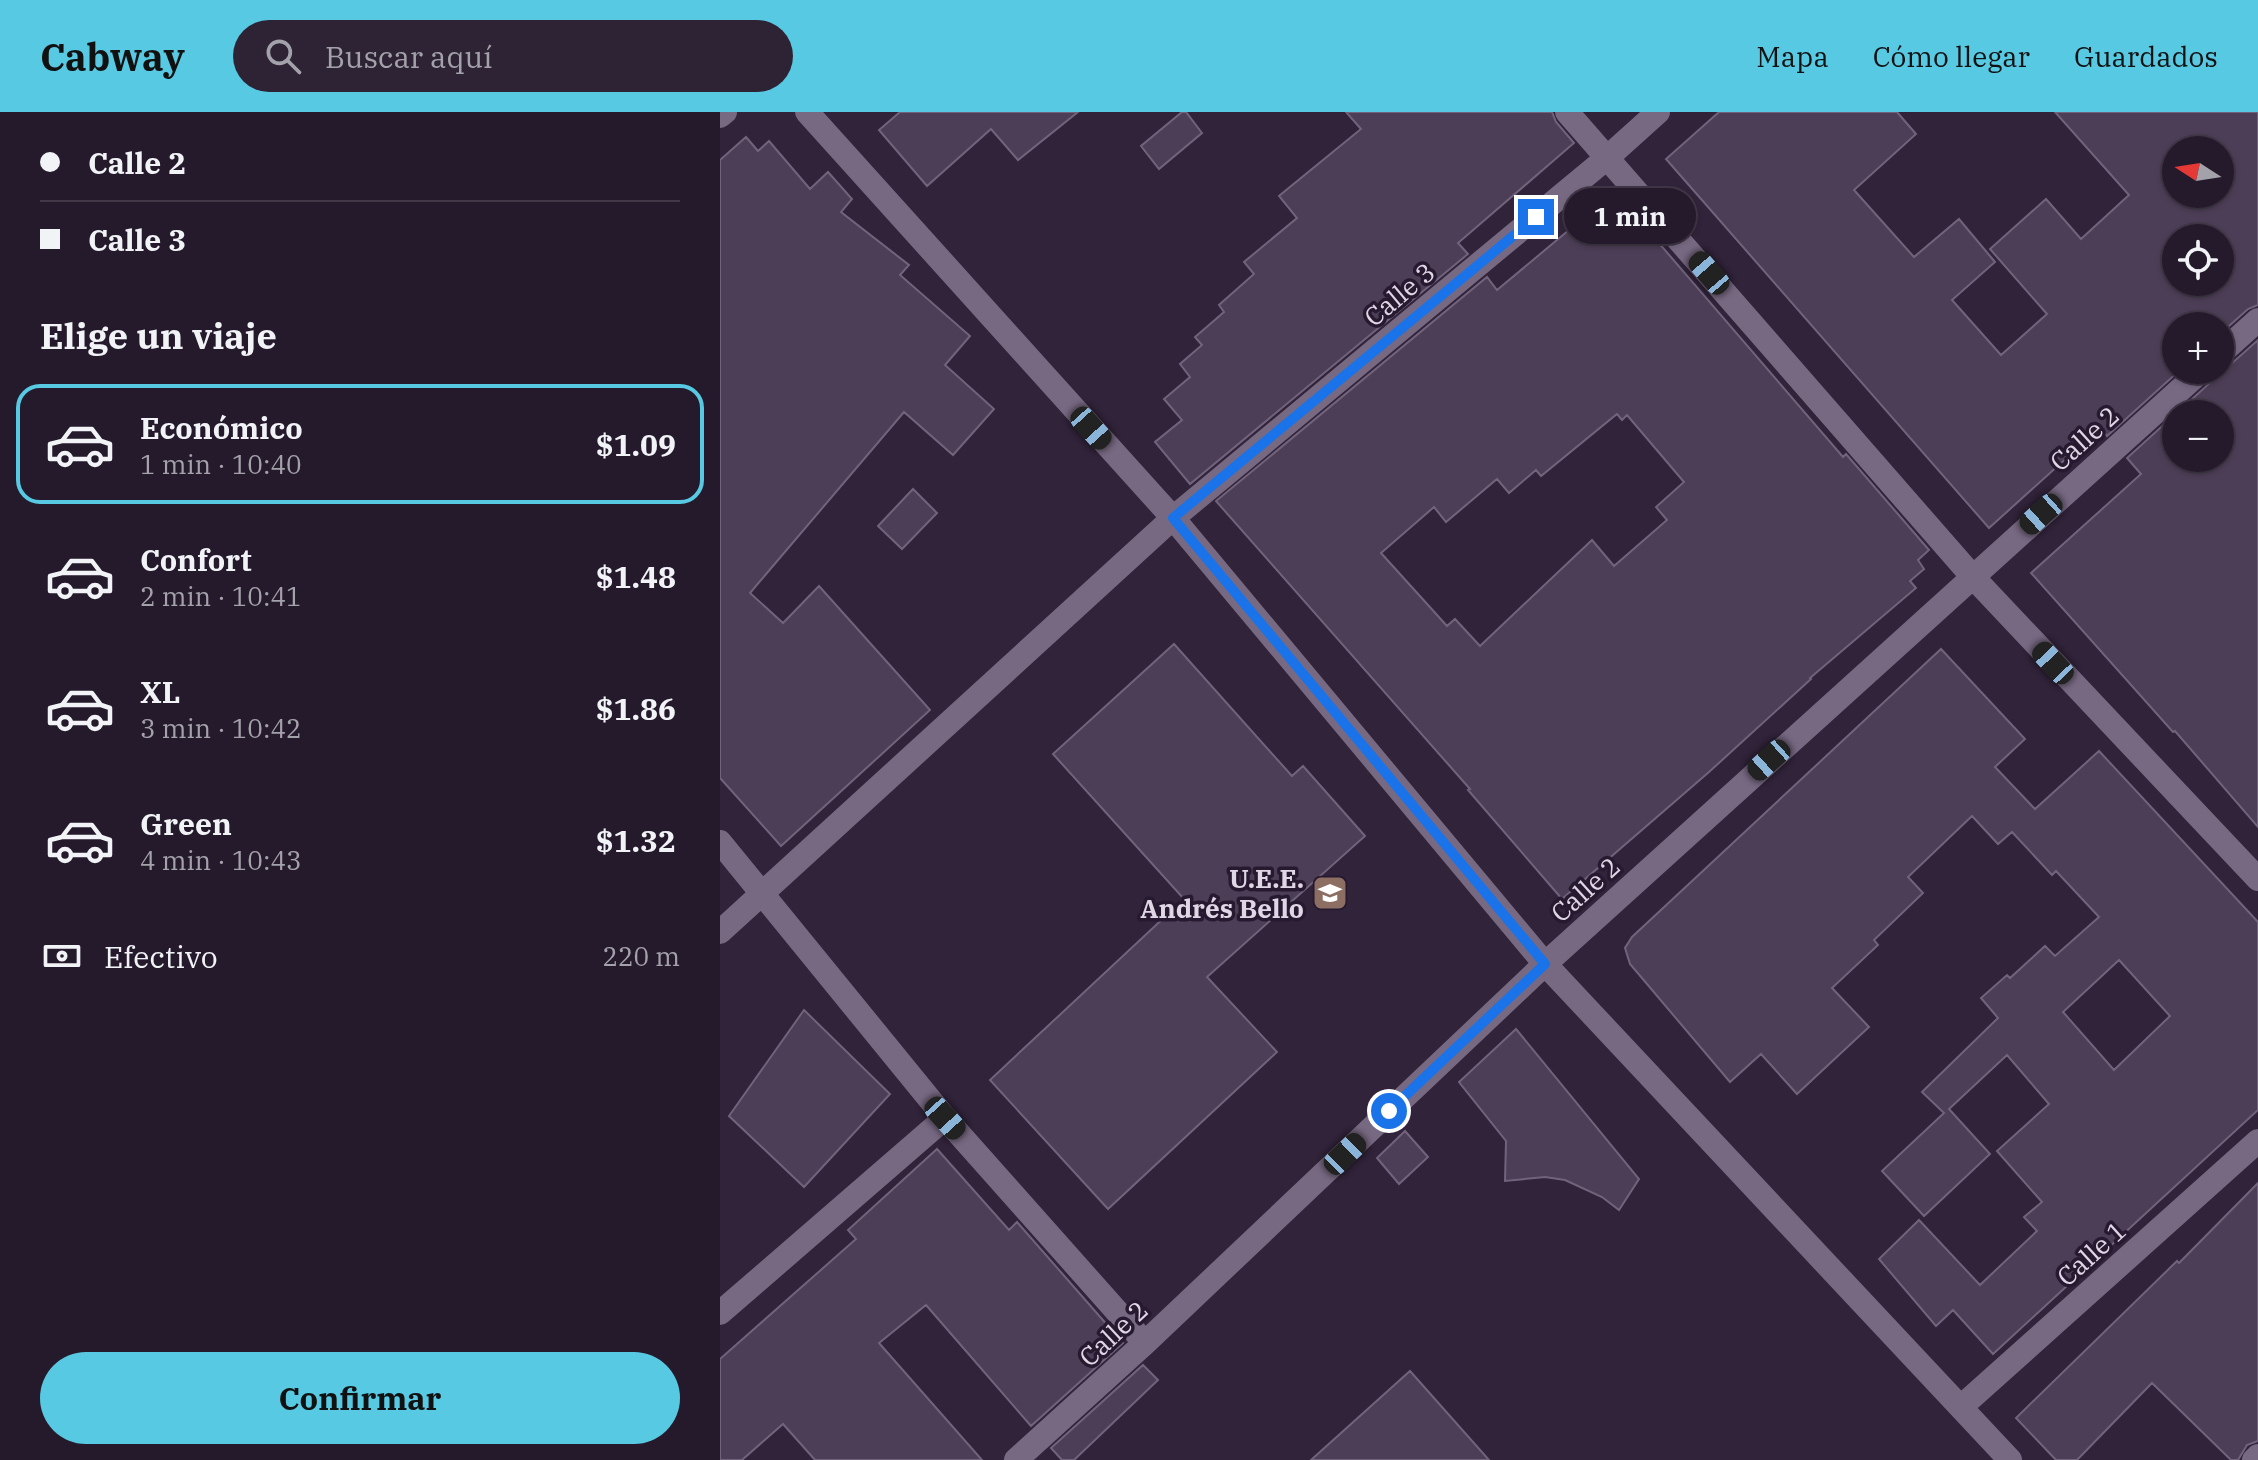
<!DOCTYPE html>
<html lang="es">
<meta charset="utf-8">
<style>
:root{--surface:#251a2c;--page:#2d2334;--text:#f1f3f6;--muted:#a3a1a9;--line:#423848;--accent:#57c9e2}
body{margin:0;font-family:"IBM Plex Serif",serif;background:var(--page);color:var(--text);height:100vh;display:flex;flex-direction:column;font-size:30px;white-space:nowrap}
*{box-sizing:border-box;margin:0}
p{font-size:26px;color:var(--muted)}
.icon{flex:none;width:44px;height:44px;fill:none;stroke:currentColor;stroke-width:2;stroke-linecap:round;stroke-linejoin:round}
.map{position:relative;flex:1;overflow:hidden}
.drawer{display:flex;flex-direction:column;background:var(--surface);width:720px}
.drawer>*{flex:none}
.guide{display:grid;align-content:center;height:176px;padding:0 40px;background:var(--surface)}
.needle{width:52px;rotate:282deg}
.controls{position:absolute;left:1442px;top:24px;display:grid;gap:16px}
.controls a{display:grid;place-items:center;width:72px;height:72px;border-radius:50%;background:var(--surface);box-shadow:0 2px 6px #0004,0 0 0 2px var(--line);font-size:40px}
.end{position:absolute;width:36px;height:36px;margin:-18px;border:10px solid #1a73e8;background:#fff;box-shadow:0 0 0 4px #fff}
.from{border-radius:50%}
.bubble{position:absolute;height:56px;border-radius:28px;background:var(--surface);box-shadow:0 2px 6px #0004,0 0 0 2px var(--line);font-size:26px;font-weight:800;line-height:56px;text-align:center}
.car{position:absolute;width:24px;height:48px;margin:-24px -12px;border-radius:10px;box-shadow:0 0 6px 2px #0007;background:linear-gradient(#222 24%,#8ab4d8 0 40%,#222 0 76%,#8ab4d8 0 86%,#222 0)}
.guide b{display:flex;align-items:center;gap:28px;height:76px;font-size:30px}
.guide b+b{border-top:2px solid var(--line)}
.guide i{width:20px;height:20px;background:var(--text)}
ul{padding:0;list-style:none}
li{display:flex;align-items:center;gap:24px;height:120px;margin:0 16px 12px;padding:0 24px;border:4px solid transparent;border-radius:24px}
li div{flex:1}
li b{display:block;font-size:30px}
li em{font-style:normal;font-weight:800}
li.current{border-color:var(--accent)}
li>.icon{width:72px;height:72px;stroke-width:1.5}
h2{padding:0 40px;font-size:36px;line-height:96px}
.pay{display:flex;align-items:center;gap:20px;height:88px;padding:0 40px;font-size:30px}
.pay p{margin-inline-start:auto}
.cta{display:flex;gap:16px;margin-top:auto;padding:16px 40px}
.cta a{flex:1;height:92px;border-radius:48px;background:var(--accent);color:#111;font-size:32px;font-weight:800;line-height:92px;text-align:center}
header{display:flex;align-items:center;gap:48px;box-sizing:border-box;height:112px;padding:0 40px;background:var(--accent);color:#111}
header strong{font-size:38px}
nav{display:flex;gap:44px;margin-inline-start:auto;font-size:28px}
.search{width:560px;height:72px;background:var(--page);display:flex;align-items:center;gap:20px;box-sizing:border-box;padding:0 28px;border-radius:44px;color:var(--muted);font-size:30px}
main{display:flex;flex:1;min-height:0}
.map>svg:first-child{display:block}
</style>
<header>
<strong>Cabway</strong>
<div class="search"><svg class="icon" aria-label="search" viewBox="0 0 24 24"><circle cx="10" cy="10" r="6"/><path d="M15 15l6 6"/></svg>Buscar aquí</div>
<nav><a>Mapa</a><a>Cómo llegar</a><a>Guardados</a></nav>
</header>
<main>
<section class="drawer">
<div class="guide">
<b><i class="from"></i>Calle 2</b>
<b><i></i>Calle 3</b>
</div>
<h2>Elige un viaje</h2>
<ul>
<li class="current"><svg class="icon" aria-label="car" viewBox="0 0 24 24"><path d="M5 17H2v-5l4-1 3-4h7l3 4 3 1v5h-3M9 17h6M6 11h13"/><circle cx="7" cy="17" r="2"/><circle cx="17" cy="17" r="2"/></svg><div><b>Económico</b><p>1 min · 10:40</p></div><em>$1.09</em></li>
<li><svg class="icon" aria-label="car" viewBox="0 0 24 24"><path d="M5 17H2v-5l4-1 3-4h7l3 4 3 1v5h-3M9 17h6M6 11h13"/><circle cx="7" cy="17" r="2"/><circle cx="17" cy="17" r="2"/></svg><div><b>Confort</b><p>2 min · 10:41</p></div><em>$1.48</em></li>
<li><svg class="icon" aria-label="car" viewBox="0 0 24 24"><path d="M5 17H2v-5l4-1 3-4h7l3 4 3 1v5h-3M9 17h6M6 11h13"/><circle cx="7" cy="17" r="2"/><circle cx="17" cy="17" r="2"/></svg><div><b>XL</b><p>3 min · 10:42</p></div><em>$1.86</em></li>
<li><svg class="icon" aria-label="car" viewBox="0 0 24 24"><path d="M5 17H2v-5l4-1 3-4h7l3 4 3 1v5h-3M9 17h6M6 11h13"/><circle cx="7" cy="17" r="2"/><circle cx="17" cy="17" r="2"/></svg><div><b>Green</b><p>4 min · 10:43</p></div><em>$1.32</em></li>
</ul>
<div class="pay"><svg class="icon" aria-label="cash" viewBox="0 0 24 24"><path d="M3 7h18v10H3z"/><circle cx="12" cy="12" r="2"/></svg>Efectivo<p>220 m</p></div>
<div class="cta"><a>Confirmar</a></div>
</section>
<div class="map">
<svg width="1538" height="1348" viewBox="0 0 1538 1348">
<rect width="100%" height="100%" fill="#31233a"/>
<!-- building -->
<path fill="#4c3e56" stroke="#72637d" stroke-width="2" fill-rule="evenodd" d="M180,0h178l-60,48 -27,-31 -64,57 -48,-56z
M462,0h4l16,21 -43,36 -18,-23z
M626,0h206l4,10 18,21 -116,100 10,11 -278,230 -35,-42 27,-22 -18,-21 26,-22 -10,-13 22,-19 -7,-8 29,-25 -5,-7 35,-31 -10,-12 53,-44 -18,-22 82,-67z
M999,0h178l19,22 -62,56 60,67 45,-38 36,43 -43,38 49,55 46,-41 -57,-65 56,-50 35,40 48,-44 -74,-83h203v193l-10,4 -28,25v-8h-44v44h4l-73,66 -7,-8 -111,100 -323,-369zM1456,38h44v44h-44zM1456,126h44v44h-44z
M26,25l12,14 11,-10 41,48 18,-17 24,27 -11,13 68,53 -9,10 70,61 -25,29 49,44 -41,46 -49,-43 -154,181 33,30 36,-37 111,124 -149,136 -61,-68v-618z
M907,94l216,251 3,-3 83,96 -11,10 6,9 -14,12 6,7 -106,90 1,1 -102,93 -147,127 -94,-109 2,-1 -254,-288 271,-224 10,13 84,-70 3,4 19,-16 8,11zM897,302l5,6 5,-5 57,67 -28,25 11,13 -53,46 -22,-26 -112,106 -25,-27 -8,7 -66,-73 53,-46 12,15 51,-43 12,14 27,-23 5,6z
M1538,228v487l-83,-96 -2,1 -142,-159 110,-99 -14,-16 85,-77 5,-11 13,-5zM1456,302h44v44h-44z
M193,377l24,24 -35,36 -24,-23z
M454,532l118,132 11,-10 62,70 -158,141 70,75 -169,157 -118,-129 194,-181 -131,-145z
M1221,537l84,90 -30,28 40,42 64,-58 159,171v188l-265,244 -40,-44 -17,16 -57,-67 40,-39 61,65 57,-54 -13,-14 18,-15 -45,-51 52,-47 -42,-49 -58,54 41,45 -66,62 -42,-45 62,-58 -22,-21 76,-74 -17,-20 26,-23 3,3 35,-32 10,10 44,-39 -43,-46 -4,4 -40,-43 -14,12 -26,-28 -64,61 15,16 -49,47 4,5 -46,43 37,39 -72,67 -36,-40 -31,28 -100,-118 -5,-16 7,-11zM1399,848l51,56 -56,54 -51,-58z
M84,898l86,84 -86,93 -75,-71z
M796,917l123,150 -20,31 -17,-13 -37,-17 -20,-3 -40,4 1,-40 -47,-59z
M685,1019l23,26 -29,27 -22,-26z
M217,1037l72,81 8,-8 106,121 -92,83 -105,-121 -47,38 103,117h-167l-32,-36 -41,36h-22v-101l136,-120 -8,-9z
M1538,1071v258l-11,4 -9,15h-7l-79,-77 -75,77h-21l-40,-42 161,-157 2,2z
M423,1253l15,15 -84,80h-12l-11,-12z
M690,1259l79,89h-178z"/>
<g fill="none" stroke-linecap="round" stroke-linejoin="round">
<!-- minor -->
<path stroke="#786983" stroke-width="24" d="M87,0l366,406 372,446 465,496
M847,0l405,464 286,303
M0,4l5,-4
M1500,242l38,-34
M0,730l225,276 200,225
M0,820l453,-414 435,-361 50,-45
M0,1201l225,-195
M1242,1294l296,-265
M296,1348l129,-117 400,-379 657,-594
M1534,1348l4,-4"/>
</g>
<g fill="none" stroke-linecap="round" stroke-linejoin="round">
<!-- route -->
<path stroke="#1a73e8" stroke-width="10" d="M669,999l156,-147 -372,-446 363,-301"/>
</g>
<!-- icons -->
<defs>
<symbol id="school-square" viewBox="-11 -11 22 22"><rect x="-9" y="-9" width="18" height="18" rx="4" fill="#8d6e63" stroke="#271a30"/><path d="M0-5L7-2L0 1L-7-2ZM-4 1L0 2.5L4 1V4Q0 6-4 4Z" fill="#fff"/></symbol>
</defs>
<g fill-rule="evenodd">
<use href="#school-square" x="590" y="761" width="40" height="40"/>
</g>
<g text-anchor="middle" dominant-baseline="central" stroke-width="7" stroke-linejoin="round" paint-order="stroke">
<!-- street labels -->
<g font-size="26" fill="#e0d7e6" stroke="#271a30">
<text transform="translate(679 182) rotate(-40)">Calle 3</text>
<text transform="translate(1364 326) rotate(-42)">Calle 2</text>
<text transform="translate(865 777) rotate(-42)">Calle 2</text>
<text transform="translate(1371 1141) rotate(-42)">Calle 1</text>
<text transform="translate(393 1221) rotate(-43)">Calle 2</text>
</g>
<!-- poi labels -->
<g font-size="26" font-weight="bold" fill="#e0d7e6" stroke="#271a30" text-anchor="end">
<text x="584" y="766">U.E.E.<tspan x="584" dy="30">Andrés Bello</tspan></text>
</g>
</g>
</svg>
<div class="controls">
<a><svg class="needle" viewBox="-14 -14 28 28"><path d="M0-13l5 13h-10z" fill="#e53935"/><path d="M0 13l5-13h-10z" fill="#a3a1a9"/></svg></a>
<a><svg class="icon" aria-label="locate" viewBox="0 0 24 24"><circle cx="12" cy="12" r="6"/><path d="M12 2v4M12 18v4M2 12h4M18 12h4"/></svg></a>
<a>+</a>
<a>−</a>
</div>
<i class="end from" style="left:669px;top:999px"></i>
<i class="end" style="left:816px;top:105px"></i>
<div class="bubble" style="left:844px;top:76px;width:132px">1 min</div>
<i class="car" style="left:989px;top:161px;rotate:319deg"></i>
<i class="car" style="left:371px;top:316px;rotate:138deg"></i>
<i class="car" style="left:1321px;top:402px;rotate:228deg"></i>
<i class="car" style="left:1333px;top:551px;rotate:317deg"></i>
<i class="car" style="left:1049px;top:648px;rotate:228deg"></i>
<i class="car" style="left:225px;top:1006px;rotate:138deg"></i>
<i class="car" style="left:625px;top:1042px;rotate:46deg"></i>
</div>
</main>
